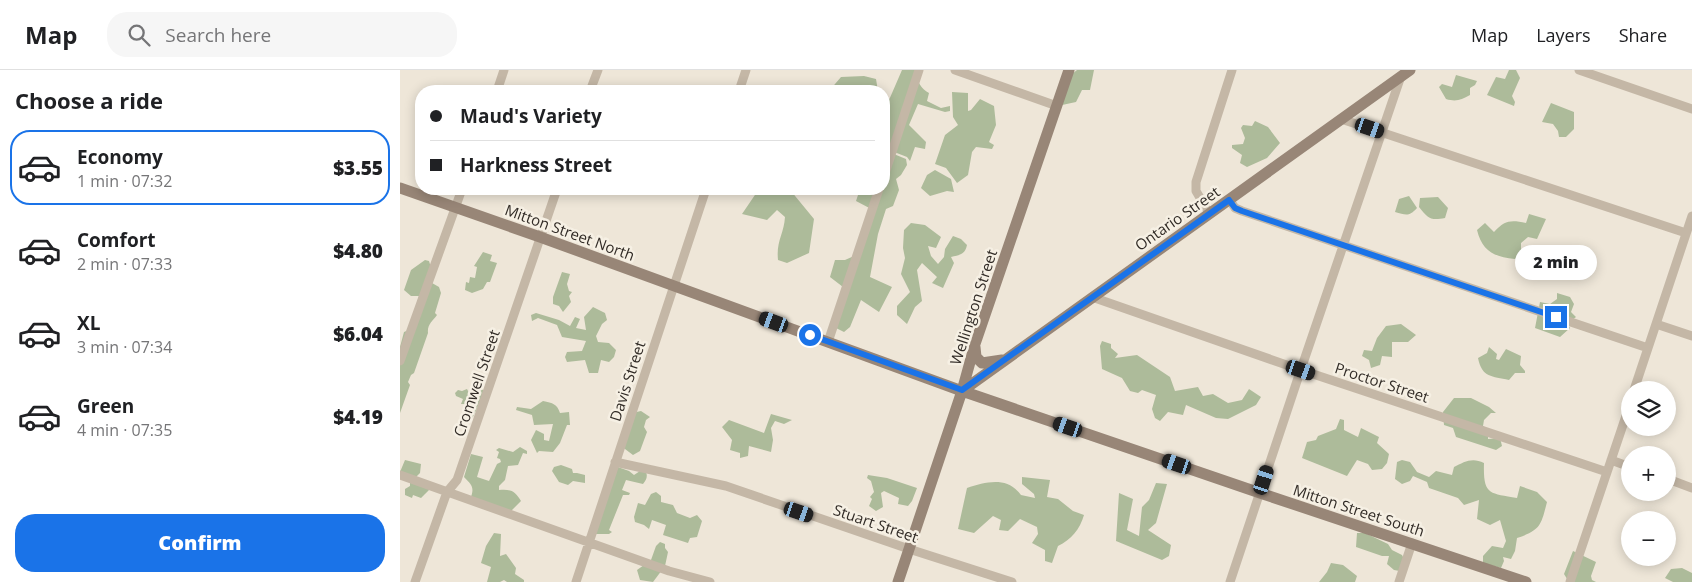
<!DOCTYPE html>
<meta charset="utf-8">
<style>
:root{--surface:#fff;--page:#f6f6f6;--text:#202124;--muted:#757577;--line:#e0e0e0;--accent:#1a73e8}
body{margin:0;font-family:"Open Sans",sans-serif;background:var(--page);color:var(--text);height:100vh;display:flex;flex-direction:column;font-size:19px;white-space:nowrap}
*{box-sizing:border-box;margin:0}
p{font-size:16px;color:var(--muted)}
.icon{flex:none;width:28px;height:28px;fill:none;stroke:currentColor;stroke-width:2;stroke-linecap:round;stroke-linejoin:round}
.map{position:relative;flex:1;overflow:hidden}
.panel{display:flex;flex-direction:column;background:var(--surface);width:400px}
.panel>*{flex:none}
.top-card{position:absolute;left:15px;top:15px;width:475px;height:110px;border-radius:20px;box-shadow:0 2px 12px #0003;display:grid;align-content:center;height:110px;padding:0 15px;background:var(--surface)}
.controls{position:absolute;left:1221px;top:311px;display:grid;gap:10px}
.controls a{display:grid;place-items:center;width:55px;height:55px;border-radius:50%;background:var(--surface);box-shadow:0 2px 12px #0003;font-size:25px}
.end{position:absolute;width:22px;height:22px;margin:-11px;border:6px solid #1a73e8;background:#fff;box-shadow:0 0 0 2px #fff}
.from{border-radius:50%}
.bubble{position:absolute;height:35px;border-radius:18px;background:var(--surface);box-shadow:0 2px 12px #0003;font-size:16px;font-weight:800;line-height:35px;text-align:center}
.car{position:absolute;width:15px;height:30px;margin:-15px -8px;border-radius:6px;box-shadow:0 0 4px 1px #0007;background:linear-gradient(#222 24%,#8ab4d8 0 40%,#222 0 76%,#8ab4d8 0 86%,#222 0)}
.top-card b{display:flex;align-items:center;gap:18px;height:48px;font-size:19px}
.top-card b+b{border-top:1px solid var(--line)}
.top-card i{width:12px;height:12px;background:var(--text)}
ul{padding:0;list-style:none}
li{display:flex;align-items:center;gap:15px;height:75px;margin:0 10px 8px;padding:0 5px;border:2px solid transparent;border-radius:20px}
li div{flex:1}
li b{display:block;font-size:19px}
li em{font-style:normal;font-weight:800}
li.current{border-color:var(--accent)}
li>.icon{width:45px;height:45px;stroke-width:1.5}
h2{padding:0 15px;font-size:22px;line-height:60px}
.cta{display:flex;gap:10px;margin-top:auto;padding:10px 15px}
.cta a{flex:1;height:58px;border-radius:20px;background:var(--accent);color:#fff;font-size:20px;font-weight:800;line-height:58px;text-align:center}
header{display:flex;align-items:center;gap:30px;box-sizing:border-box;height:70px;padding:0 25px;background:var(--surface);border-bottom:1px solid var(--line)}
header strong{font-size:24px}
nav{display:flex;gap:28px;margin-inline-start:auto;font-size:18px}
.search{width:350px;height:45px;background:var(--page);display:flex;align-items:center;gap:12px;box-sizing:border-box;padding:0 18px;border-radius:20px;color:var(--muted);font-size:19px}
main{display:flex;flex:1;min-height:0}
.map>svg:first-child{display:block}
</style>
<header>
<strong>Map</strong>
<div class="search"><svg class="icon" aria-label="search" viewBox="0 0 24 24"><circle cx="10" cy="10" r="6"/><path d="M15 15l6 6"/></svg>Search here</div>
<nav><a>Map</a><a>Layers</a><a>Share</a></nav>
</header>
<main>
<section class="panel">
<h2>Choose a ride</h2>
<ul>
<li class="current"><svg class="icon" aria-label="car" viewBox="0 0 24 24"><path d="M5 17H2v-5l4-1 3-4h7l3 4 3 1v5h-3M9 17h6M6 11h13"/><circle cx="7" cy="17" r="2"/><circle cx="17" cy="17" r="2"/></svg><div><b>Economy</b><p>1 min · 07:32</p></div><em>$3.55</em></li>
<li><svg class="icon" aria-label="car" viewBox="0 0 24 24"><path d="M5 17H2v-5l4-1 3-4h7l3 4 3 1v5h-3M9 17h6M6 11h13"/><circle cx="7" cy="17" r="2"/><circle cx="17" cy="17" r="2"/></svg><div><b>Comfort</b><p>2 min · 07:33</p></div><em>$4.80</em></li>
<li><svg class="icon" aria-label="car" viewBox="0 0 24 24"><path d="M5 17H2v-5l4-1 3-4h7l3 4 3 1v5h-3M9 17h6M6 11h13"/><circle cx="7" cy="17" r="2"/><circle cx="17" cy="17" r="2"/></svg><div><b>XL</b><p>3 min · 07:34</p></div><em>$6.04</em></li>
<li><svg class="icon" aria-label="car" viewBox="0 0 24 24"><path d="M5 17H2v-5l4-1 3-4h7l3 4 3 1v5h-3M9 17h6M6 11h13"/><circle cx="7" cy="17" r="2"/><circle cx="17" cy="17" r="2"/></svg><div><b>Green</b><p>4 min · 07:35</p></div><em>$4.19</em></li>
</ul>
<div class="cta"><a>Confirm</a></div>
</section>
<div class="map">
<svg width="1292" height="512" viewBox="0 0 1292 512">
<rect width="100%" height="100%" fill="#eee6d8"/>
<!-- green -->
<path fill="#adbb9a" d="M502,0h15c-1,10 3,18 12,23l-2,8 14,7 9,-2v5l-5,1 -27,-8 -9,21 17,17 -1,7 -10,-2 -5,14 -3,-4 -23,-9v-49l5,1z
M677,0h17l-4,20h-8l-6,12 -14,3 9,-30z
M1109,0h7l4,8 -8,18 3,6 -1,4 -27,-11 9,-18 9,2z
M1056,5l21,6 -2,4 -5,3v7c-9,5 -14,7 -24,4l-7,-12 3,-3 10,3z
M464,6l12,3 2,12h-49l12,-14z
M552,22l16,1v18l3,-1 9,-11 14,7 2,19 -7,17 5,3 -2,4 -16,-2 -4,5 -4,23 -11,8 -11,-15 -11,-4 10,-29 13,-10 -5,-8z
M1151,33l23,9v17l-8,8h-7l-1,-6 -5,-7 -11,-2z
M855,51l13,6 12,16 -13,15 -20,9 -7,-4 2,-8 -10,-7v-3l11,-1 2,-6 -4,-10 2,-3 9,1z
M484,80l22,9 1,6 -6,10 -5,4 3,11 -6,16 -7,3 -8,25 -8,43 22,10 -13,25 -18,-12 -11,27 -6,5 -14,-7 13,-38 -13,-10 5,-17h10l9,-4 21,-45 -19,-10 4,-12h24z
M535,100l16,9 3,13 -7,-1 -17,5 -9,-8 6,-13z
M359,119h29l3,2 23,28 -5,34 -22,10 -9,-3c-2,-19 6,-26 7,-43l-8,-7 -10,10 -25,-6z
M1009,126l8,12c-8,9 -11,7 -22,4l4,-13z
M1038,127l10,11 -3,10c-15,3 -17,0 -26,-11l1,-9z
M1129,144l17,5 -9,20 -9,-2 -7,6v11l-6,5c-21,-2 -33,-8 -38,-29l8,-7 9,9c11,-12 17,-12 32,-9z
M511,153l14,2 16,12 -5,11 -8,-2 3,10 7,8 6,-7 1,-8 8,-13 8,3 6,6c-2,10 -8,10 -16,12l3,6 -11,25 -11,-5 5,-6 -15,-14 -5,7 5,31 -7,6 -8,17 -10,-9v-9l13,-14 -9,-18 4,-16 -2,-10 1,-18z
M1169,175l14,3 8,8 -4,10 -8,5 -13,-4 -5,-6z
M83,182l9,3 -2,6 7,2 -7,19h-3l-4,7 -11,4 -7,-3 1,-8 3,1 1,-6 5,1 2,-11 -3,-1z
M25,190l4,1 4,13 -1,9 7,4 2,6 -6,20 2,2c-4,6 -10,9 -9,18l-14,40 -3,2 -3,7 2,3 -10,28v-66l4,-15 5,-2 10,-34h-8l-7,-6 7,-20z
M162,202l8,2 -3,10 2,7 3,1 -3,4 2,6 -8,10 -4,-6 -6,-2v-7z
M1157,223l13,4 4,7 -3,8 5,5 -9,7 3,4 -10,9 -25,-9 5,-26 10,2 7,-5z
M193,237l12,6 2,7 -5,4 -6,12 2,6 11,1 7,7 -2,7 -5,5 -8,-2 -3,13h-9l-4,-13 -18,2 -2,-5 2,-5 15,-1 4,-10 -24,-4 -5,-12 -19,-7 -6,3 -1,-6 5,-2 23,7 11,6 5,-9 5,2 -4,9 10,2 -2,-13z
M1001,254l15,11 -8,7h-16v15l-10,-1 -2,9 -9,3 -2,-8 -7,-4 2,-6 8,1 5,-13 9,-12z
M702,271l9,3v4l7,6 -3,4 22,-3 33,22 5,14 23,-4 5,9 10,-2 15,9 14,-3 7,-11 12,8 -5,8 -28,14 -12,-1 -30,-13 -3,10 -15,-3 -8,9 -5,-3 -3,-9 4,-14 -14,-5 -4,3 -8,-2 -8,-13 -20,-9 -2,-23z
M1089,277l8,7 -1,5 3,1 7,-11 15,7 -1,9 5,6v2h-10l-6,7c-17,-4 -27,-2 -31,-22l9,-5z
M77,317l8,4 -13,28 -10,-1 1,-6 4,-3v-5h-6l2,-5 -7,-3 -1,-3 3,-3 4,1 5,-2 2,4 2,-4z
M1054,328h17l18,9 7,6h-5l-7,7 -1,6 5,3v10l12,-1 2,8 -6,4 -40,-13 -3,-9 -9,-3 -1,-13z
M143,331c10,2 14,3 17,12l9,-1 1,13h-3l-7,18 -7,9 -14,-1 -2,2 -6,-13 5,-10 8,4v6l5,1 4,-17 -19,1 -2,-10 -16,-5 1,-3 14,2z
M241,341l9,6 -4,3 -2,7 3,5 -7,19 -7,4 -12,-9 11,-33z
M371,344l21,6 -8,4 -9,-3 -4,7 2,12 -2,12 -22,-6 -1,10 -8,2v-5l-10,-3 2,-10 -10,-13 7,-7 35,13z
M940,349l4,1v10l14,7 3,-9 18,9 -2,6 12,11 -2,9 -5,6 -10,1 -4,-6 -11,-4 -10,16 -45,-18 5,-16 9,-2 2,-4 18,-7z
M120,377l7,4v3l-4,-1 -5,12 -10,1 -3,14 -6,6v4c12,-1 16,1 22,11l-12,12 -39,-14c5,-11 2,-14 -6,-22l7,-23 12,3 -6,20 12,4 8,-17 4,-2 -1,-3 -3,-1 2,-6 -3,-2 3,-2 14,4z
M5,390l16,4 -1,9 -4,4 15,11 -10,10 -8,-3 -1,3 -7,-3v-6l5,-3v-4l-10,-10z
M1002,390l8,2 7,10 12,5 7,-6 16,4 2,-8c10,-5 18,-10 30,-4 -1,32 5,30 33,35l3,-12 17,6 10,10c-6,23 -6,28 -30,36l-2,13 -4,8 -8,-2 1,4 -3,7 -18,-5v-7l9,-10 11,2 3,-7 -6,-21 -10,5 -13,-6 2,-19 -15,5 -6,-7 -29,-10 -2,-6 -14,-6 -3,5 -8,3 -7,-5 2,-17z
M161,395l11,4 1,4h4l8,2v8l-12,-2 -5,4 -9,-3 -7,-11 2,-4z
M215,396l14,5 5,4 6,-4 6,1c2,5 0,8 -3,12l-17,-4 -4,10 8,3 -1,2h-6l-14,35 3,2 -3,2h-15z
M468,405l19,3 30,10 -5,13 -4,5 -10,-2 1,-6 -15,-7 -3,2 2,14 -7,4 -7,-5 3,-7 -2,-2 4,-5 -3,-11 -4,-3z
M622,407l28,3 -3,17 11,2 15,12 11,4c-4,14 -13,25 -26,31l-6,17 -7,-2v-11l-13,-7 6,-9 -1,-7 -17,-8 -12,12 -9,-1 2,-10 -8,-4 -19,17 -16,-4 9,-41c19,-6 40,-12 54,7l14,3 -1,-4 -12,-10z
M756,413l11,1 -11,39 -8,7 23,15 -2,11 -7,4 -46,-19 3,-48 14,6 -6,31 12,6 3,-29 7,-7z
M256,422l5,4v6l12,3 4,8 13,5 7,-3 5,6 -5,16 -7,1 -2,5 -25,-8 3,-10 -14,-5 -3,9 -5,-4 -9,-3 -1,-5 4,-14 7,2 6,-11z
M94,463l7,1 -1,22 6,-2 10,14 -1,6 9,6v2h-17l-3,-2 -4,2h-13l4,-15 -10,-4 5,-17z
M957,463h8l23,11 4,6 10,5 5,10 -2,7 -11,-2 -7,-6 2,-8h-7l-26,-9z
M260,472l5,2v4l3,4 -3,14 -12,16 -13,-2 -3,-10 14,-10 5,-14z
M1173,481l23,11 -5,14 1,4 4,2h-27l-5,-8z
M931,493l12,2 14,11 -2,6h-36l8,-10z
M1282,498l10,5v9h-19l-8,-4 6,-9z"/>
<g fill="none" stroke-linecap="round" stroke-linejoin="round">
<!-- street -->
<path stroke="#c4b7a6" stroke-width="9" d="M555,0l102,36
M1179,0l113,39
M97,21l7,-21
M190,21l8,-21
M339,21l7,-21
M941,49l345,114
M484,106l35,-106
M829,129l6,9 7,3 406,137
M809,143l-13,-22v-9l36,-112
M692,227l209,73 306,102
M1256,254l36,12
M428,272l51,-153
M0,291l62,-172
M1234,320l58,-174
M1211,390l19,7
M215,392l111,24 183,63 103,33
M0,405l269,96 41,11
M1268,409l24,9
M15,512l32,-90 10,-12 100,-291
M176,512l130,-393
M830,512l68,-204 103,-302
M999,512l13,-39
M1170,512l60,-178"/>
<!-- secondary -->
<path stroke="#988677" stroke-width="11" d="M0,118l140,49 422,154 298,102 266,89
M575,277l1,10 6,6 20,-3
M562,321l448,-321
M498,512l64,-191 13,-47 94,-274"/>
</g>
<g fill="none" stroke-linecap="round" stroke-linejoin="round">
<!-- route -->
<path stroke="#1a73e8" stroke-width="6" d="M410,265l152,55 267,-190 6,8 7,3 314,106"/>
</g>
<g text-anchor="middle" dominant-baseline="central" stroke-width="5" stroke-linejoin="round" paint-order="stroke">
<!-- street labels -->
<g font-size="15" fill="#312b26" stroke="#f6f0e4">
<text transform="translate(777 148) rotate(-35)">Ontario Street</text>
<text transform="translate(170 162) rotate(20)">Mitton Street North</text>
<text transform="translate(573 237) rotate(-72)">Wellington Street</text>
<text transform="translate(227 311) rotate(-72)">Davis Street</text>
<text transform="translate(982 312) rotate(18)">Proctor Street</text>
<text transform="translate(76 313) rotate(-71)">Cromwell Street</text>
<text transform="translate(959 440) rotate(18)">Mitton Street South</text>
<text transform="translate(476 453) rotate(19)">Stuart Street</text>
</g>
</g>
</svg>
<div class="controls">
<a><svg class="icon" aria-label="layers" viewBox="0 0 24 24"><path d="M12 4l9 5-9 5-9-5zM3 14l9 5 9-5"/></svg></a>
<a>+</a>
<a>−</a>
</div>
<i class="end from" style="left:410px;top:265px"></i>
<i class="end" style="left:1156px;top:247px"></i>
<div class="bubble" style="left:1115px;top:175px;width:82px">2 min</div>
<i class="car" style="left:970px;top:58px;rotate:109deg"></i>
<i class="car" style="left:374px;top:252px;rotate:290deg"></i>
<i class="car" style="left:901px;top:300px;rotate:109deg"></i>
<i class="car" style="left:668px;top:357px;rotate:289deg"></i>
<i class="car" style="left:777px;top:394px;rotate:289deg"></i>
<i class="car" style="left:864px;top:410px;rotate:18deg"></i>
<i class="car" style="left:399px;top:442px;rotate:109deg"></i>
<div class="top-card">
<b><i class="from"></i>Maud's Variety</b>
<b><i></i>Harkness Street</b>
</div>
</div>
</main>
